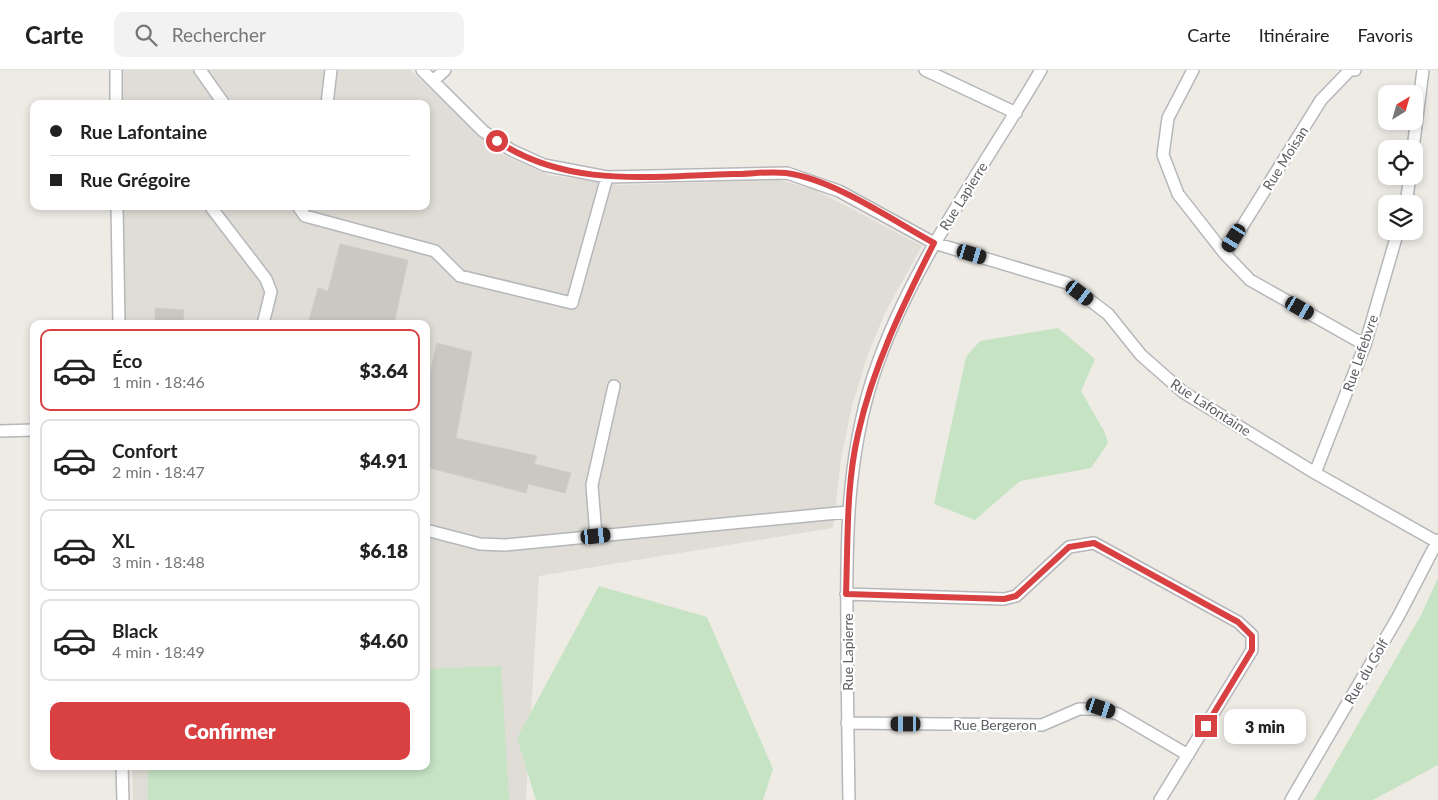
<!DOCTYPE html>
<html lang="fr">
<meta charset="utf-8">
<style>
:root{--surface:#fff;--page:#f2f2f2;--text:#222;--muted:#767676;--line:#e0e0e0;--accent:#d84042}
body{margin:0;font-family:Lato,sans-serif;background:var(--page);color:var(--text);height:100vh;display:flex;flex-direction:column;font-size:19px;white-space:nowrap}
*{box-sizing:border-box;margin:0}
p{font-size:16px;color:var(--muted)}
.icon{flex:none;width:28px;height:28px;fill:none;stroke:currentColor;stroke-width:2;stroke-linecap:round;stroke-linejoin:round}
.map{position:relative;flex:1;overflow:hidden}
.details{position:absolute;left:30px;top:250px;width:400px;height:450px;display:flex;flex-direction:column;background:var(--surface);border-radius:10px;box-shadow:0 2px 8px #0003}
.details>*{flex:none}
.top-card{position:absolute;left:30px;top:30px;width:400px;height:110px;border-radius:10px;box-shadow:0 2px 8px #0003;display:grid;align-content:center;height:110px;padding:0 20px;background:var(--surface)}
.needle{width:32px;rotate:37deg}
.fabs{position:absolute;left:1378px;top:15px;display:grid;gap:10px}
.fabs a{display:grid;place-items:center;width:45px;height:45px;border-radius:10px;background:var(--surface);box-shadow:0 2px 8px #0003;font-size:25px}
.end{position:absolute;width:22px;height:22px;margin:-11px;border:6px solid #d84042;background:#fff;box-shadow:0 0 0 2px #fff}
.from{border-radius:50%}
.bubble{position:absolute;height:35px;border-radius:10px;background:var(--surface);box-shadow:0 2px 8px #0003;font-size:16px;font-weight:800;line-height:35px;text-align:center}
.car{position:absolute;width:15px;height:30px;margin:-15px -8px;border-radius:6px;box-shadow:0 0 4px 1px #0007;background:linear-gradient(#222 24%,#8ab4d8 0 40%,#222 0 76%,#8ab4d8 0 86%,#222 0)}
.top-card b{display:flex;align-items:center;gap:18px;height:48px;font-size:19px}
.top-card b+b{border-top:1px solid var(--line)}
.top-card i{width:12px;height:12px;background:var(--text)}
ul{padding:9px 0 0;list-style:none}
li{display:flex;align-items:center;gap:15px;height:82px;margin:0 10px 8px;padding:0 10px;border:2px solid var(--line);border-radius:10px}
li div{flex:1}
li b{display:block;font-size:19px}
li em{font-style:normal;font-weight:800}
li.selected{border-color:var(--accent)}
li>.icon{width:45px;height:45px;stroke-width:1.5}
.action{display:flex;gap:10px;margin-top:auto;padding:10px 20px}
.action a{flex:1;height:58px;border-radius:10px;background:var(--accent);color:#fff;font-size:20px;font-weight:800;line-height:58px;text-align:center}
header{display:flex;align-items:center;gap:30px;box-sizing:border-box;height:70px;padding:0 25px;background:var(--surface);border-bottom:1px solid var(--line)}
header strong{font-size:24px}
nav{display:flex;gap:28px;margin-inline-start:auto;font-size:18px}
.search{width:350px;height:45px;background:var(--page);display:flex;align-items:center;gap:12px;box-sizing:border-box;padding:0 18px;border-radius:10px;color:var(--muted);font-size:19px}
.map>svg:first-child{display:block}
</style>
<header>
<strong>Carte</strong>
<div class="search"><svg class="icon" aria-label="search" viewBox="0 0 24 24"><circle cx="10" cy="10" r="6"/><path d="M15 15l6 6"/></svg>Rechercher</div>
<nav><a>Carte</a><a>Itinéraire</a><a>Favoris</a></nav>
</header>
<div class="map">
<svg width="1438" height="730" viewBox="0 0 1438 730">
<rect width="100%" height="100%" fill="#eeebe5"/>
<!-- education -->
<path fill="#e0dcd6" d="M117,0h293l93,85 45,20 72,10 159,-5 37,10 106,56 -37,67 -17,41 -16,52 -11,53 -8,69 -294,48 -13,224h-393l-1,-34h294v-442h-303l-3,-118h306v-102h-308z"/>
<!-- green -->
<path fill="#c6e3c4" d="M1058,258l37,31 -14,32 23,40 4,12 -17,25 -71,13 -45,39 -41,-16 32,-147 14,-16z
M1438,508v187l-65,35h-59l107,-185z
M599,516l108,31 66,152 -10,31h-227l-19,-62z
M501,596l8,134h-361v-34h278v-97z"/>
<!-- building -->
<path fill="#cbc8c4" stroke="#d2ccc4" d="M340,174l68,16 -14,64h-86l10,-36 10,3z
M155,238l29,2 -1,14h-28z
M437,273l35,9 -16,86 81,18 -3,8 37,9 -6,20 -37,-9 -2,9 -100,-26v-76z"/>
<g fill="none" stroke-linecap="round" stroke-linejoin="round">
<defs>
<path id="minor" d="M116,0v34
M200,0l24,34
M422,0l61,61 28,19 33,15 63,12 180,-4 52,18 95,52 133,40 41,31 33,41 42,37 132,81 122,69
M925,0l91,43
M1193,0l-25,48 -5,37 15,39 47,60 25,26 115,65
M433,11l12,-11
M327,34l4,-34
M1413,79l10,-79
M1406,134l4,-28
M117,136l2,118
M210,136l56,73 5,13 -8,32
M298,136l7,10 130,35 25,25 112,27 35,-126
M1225,184l96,-154 29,-30h5
M0,361l34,-1
M1315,403l50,-128 33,-114
M426,460l54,14 25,1 343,-33
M596,466l-4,-51 22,-99
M846,524l158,5 12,-3 53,-49 25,-4 144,79 14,13v15l-92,150
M847,653l195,2 37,-16h22l17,5 70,41
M122,696l1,34
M849,730c-1,-59 -2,-117 -2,-176 -1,-83 0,-166 26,-247 37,-112 109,-206 168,-307
M1291,730l107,-183 40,-77"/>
</defs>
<!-- minor casing -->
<use href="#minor" stroke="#b5b7ba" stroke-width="14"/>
<!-- minor -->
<use href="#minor" stroke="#fff" stroke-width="11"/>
</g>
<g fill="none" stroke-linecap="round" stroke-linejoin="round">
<!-- route -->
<path stroke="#d84042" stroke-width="6" d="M497,71c72,48 154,35 236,33 18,0 36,-3 53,-1 47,6 106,47 148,70 -31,62 -61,123 -76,191 -12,52 -10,106 -12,160l158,5 12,-3 53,-49 25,-4 144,79 14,14v14l-46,76"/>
</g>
<g text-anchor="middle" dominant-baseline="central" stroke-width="4.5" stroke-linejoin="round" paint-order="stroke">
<!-- street labels -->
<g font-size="14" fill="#5d6064" stroke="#fff">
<text transform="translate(1285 88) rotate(-58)">Rue Moisan</text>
<text transform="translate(963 126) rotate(-58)">Rue Lapierre</text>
<text transform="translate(1360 283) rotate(-71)">Rue Lefebvre</text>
<text transform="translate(1211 337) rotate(33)">Rue Lafontaine</text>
<text transform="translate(847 582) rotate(-90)">Rue Lapierre</text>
<text transform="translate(1366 601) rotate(-60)">Rue du Golf</text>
<text x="995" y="654">Rue Bergeron</text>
</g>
</g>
</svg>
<div class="fabs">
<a><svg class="needle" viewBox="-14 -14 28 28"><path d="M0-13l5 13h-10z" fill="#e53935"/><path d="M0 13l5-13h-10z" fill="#767676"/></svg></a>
<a><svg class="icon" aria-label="locate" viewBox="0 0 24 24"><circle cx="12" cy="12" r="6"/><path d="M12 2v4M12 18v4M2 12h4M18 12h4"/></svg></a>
<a><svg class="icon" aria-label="layers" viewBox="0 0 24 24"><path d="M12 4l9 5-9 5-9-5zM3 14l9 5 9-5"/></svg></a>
</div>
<i class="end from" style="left:497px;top:71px"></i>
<i class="end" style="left:1206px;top:656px"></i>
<div class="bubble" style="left:1224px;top:639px;width:82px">3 min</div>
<i class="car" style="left:1234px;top:168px;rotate:212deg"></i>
<i class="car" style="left:972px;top:184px;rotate:107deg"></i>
<i class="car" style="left:1080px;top:223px;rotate:127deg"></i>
<i class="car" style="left:1300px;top:238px;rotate:120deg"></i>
<i class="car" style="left:596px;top:466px;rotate:84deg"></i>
<i class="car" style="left:1101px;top:638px;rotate:108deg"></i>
<i class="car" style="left:906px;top:654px;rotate:270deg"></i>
<div class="top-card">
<b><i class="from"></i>Rue Lafontaine</b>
<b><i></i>Rue Grégoire</b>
</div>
<section class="details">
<ul>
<li class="selected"><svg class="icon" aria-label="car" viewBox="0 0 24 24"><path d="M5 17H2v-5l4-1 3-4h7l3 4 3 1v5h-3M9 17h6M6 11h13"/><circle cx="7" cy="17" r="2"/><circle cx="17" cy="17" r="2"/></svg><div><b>Éco</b><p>1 min · 18:46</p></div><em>$3.64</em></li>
<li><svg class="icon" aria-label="car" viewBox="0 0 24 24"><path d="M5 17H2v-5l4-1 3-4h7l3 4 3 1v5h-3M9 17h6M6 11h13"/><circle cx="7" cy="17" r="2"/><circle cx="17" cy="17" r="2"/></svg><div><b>Confort</b><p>2 min · 18:47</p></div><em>$4.91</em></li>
<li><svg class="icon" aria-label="car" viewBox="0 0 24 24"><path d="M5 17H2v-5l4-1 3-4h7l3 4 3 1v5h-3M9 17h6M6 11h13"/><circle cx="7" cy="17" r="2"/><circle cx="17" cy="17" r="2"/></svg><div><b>XL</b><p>3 min · 18:48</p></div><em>$6.18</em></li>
<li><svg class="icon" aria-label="car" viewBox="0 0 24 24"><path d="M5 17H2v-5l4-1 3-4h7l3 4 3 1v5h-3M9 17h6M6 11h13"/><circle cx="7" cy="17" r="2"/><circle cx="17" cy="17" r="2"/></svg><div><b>Black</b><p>4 min · 18:49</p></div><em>$4.60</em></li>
</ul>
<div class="action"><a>Confirmer</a></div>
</section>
</div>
